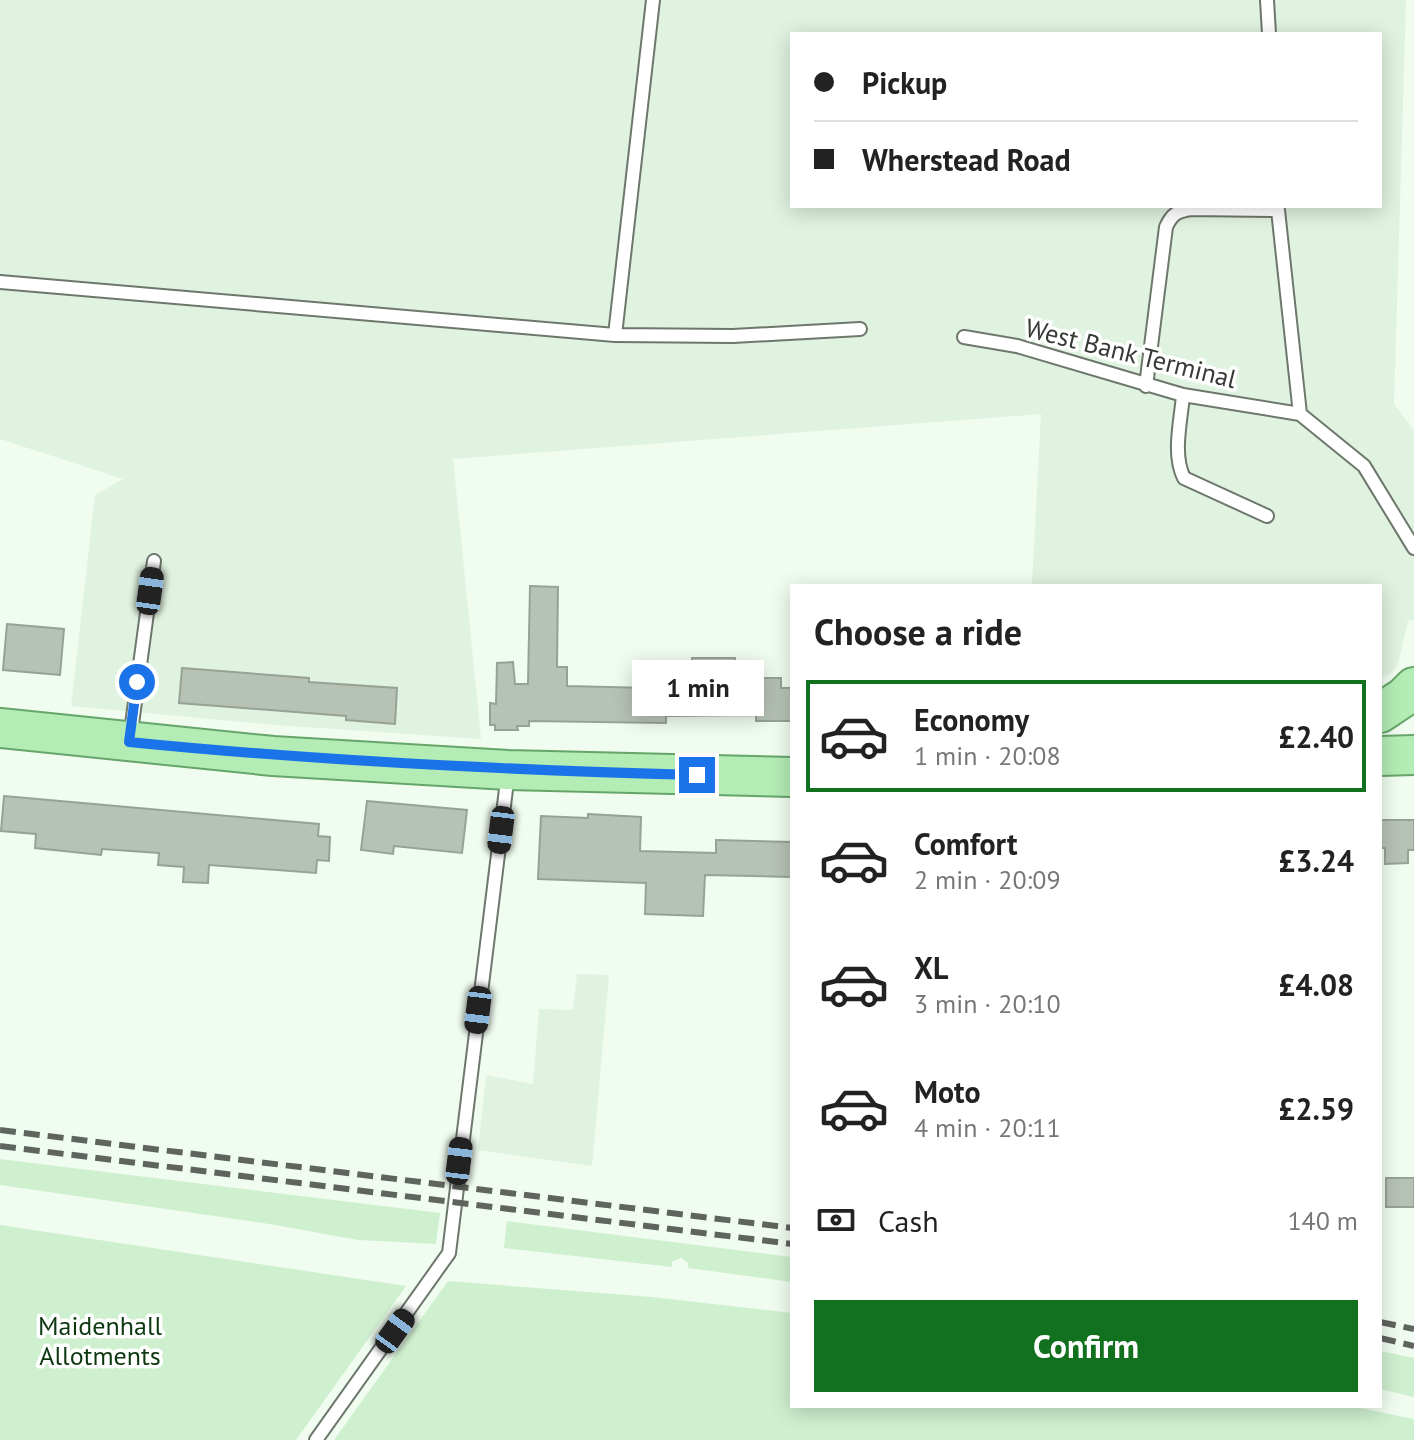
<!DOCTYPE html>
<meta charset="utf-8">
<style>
:root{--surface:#fff;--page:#f6f6f6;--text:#222;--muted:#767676;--line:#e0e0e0;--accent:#11711f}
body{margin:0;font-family:"PT Sans",sans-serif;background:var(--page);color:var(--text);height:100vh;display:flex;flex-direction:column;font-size:30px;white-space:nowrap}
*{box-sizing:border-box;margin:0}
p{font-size:26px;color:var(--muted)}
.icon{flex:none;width:44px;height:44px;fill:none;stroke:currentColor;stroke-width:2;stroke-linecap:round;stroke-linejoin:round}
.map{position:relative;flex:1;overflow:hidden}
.panel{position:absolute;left:790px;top:584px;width:592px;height:824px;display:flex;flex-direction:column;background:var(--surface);border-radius:0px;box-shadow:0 4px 20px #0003}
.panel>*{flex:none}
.banner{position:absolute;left:790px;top:32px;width:592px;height:176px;border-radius:0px;box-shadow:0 4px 20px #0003;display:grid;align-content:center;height:176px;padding:0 24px;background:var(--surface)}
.end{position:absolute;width:36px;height:36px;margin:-18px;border:10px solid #1a73e8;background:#fff;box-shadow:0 0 0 4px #fff}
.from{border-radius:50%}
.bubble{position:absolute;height:56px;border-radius:0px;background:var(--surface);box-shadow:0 4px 20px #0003;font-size:26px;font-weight:700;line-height:56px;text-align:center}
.car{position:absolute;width:24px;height:48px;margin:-24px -12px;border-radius:10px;box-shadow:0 0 6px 2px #0007;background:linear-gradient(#222 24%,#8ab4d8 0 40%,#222 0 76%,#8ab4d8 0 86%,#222 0)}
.banner b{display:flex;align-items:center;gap:28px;height:76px;font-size:30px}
.banner b+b{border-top:2px solid var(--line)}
.banner i{width:20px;height:20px;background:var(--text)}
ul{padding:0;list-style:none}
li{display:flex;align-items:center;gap:24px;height:112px;margin:0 16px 12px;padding:0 8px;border:4px solid transparent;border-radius:0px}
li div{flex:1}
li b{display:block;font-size:30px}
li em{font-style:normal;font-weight:700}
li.current{border-color:var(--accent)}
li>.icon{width:72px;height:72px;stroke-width:1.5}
h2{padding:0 24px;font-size:36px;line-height:96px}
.pay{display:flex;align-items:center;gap:20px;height:88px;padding:0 24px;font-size:30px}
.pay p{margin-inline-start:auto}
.primary-button{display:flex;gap:16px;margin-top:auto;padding:16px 24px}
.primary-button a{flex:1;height:92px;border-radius:0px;background:var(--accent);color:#fff;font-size:32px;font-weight:700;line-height:92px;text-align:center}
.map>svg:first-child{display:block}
</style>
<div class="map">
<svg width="1414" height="1440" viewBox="0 0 1414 1440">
<rect width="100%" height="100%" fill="#f0fcef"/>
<!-- built -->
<path fill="#e0f2e0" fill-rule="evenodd" d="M0,0h1406l-12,404 20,26v190l-6,1 -10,43 -7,9 -11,5v-92l-348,-2 9,-170 -588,45 28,280 -205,-14 -205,-19 24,-211 28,-16 -123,-40zM792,34h588v172h-588z
M577,974l32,1 -17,191 -114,-16 8,-75 47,9 6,-75 34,1z"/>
<!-- green -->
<path fill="#cff0cf" d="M0,1159l440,54 -4,31 -78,-4 -89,-16 -269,-39z
M507,1221l285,36v25l-104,-14v-5l-7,-5 -9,4v5l-168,-19z
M0,1225l406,61 -110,154h-296z
M448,1281l204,16 140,16v93h558l64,13v21h-1080z
M1380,1351l34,7v39l-34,-8z"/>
<!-- building -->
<path fill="#b7c2b6" stroke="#97a297" stroke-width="2" d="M530,586l28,1 -1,80h10v19l125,3v-31h43v6h21v14h25v10h11v33h-36v-6l-90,1v7l-137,-2v5h-12l1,4h-23v-5h-5v-22l6,1 1,-41 16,-1 2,22h13z
M7,624l57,5 -4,46 -57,-5z
M182,668l127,10v4l88,6 -2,36 -49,-4v-4l-167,-13z
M4,796l315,28 -1,12 12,1 -1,24 -12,-1 -1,13 -107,-8 -1,18 -25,-1 1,-15 -26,-2 1,-12 -57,-4 -1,6 -66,-7 1,-14 -35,-3z
M367,801l100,9 -5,43 -68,-7 -1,8 -32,-4z
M588,814l53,3 -1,34 76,2v-13l76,2v35l-87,-2 -2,41 -58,-2 1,-31 -108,-4 3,-63 47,2z
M1380,820h34v30h-6v13l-23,1v-16h-5z
M1386,1178h28v29h-28z"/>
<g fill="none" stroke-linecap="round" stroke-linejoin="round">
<defs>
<path id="service" d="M1267,0l2,34
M0,282l615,53 118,1 127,-7
M615,335l38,-335
M964,337l53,9 166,49 117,19 64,52 50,82
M1146,386l20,-159c6,-13 11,-16 25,-18l87,1 22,204
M1183,395c-2,26 -11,59 1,83l83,38
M130,739l24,-178
M316,1440l133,-187 59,-480"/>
<path id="primary" d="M1380,713l24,-16 10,-10
M0,728l273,28 235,14 284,7
M1380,756l34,-1"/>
</defs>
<!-- service casing -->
<use href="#service" stroke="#6d776c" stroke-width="16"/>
<!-- primary casing -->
<use href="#primary" stroke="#66a568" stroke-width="42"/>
<!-- service -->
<use href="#service" stroke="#fff" stroke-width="12"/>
<!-- primary -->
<use href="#primary" stroke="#b3ecb5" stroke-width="38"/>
<!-- rail -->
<path stroke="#5f655e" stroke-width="6" stroke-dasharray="16 8" stroke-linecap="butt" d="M0,1130l792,98
M0,1146l792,98
M1380,1322l34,7
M1380,1338l34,8"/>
</g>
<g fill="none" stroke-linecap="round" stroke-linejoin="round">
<!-- route -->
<path stroke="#1a73e8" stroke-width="10" d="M137,682l-8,60c189,19 378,28 568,33"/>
</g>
<g text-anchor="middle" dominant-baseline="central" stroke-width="7" stroke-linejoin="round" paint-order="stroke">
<!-- street labels -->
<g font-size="26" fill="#363a35" stroke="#fff">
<text transform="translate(1131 353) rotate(14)">West Bank Terminal</text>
</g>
<!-- park labels -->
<g font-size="26" fill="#0c3710" stroke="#fff">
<text x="100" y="1325">Maidenhall<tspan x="100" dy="30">Allotments</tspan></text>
</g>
</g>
</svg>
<i class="end from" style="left:137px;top:682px"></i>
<i class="end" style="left:697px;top:775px"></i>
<div class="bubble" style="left:632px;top:660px;width:132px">1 min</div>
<i class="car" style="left:150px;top:591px;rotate:8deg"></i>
<i class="car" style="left:501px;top:830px;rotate:187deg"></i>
<i class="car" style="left:478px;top:1010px;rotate:187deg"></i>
<i class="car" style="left:459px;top:1161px;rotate:7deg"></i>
<i class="car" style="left:395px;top:1331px;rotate:36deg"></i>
<div class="banner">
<b><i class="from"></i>Pickup</b>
<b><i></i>Wherstead Road</b>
</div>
<section class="panel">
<h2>Choose a ride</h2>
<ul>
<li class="current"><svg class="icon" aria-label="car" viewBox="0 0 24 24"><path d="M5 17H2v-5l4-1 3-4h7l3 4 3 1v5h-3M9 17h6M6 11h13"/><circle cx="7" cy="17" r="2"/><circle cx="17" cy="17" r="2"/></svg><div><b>Economy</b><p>1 min · 20:08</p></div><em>£2.40</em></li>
<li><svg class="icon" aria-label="car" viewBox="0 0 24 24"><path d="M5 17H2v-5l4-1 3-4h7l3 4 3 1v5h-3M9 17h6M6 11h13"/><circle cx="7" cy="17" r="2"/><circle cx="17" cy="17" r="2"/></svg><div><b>Comfort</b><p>2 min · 20:09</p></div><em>£3.24</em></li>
<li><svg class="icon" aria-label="car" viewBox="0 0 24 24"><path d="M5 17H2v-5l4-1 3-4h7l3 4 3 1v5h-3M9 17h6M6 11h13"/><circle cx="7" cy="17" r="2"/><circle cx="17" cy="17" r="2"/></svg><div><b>XL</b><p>3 min · 20:10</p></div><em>£4.08</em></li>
<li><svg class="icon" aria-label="car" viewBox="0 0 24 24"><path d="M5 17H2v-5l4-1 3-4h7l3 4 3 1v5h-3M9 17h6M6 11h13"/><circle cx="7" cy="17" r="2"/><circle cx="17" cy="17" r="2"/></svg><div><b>Moto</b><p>4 min · 20:11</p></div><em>£2.59</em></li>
</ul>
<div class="pay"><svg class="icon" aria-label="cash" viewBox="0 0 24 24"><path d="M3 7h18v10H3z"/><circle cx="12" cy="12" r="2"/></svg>Cash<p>140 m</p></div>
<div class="primary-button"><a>Confirm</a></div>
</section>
</div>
